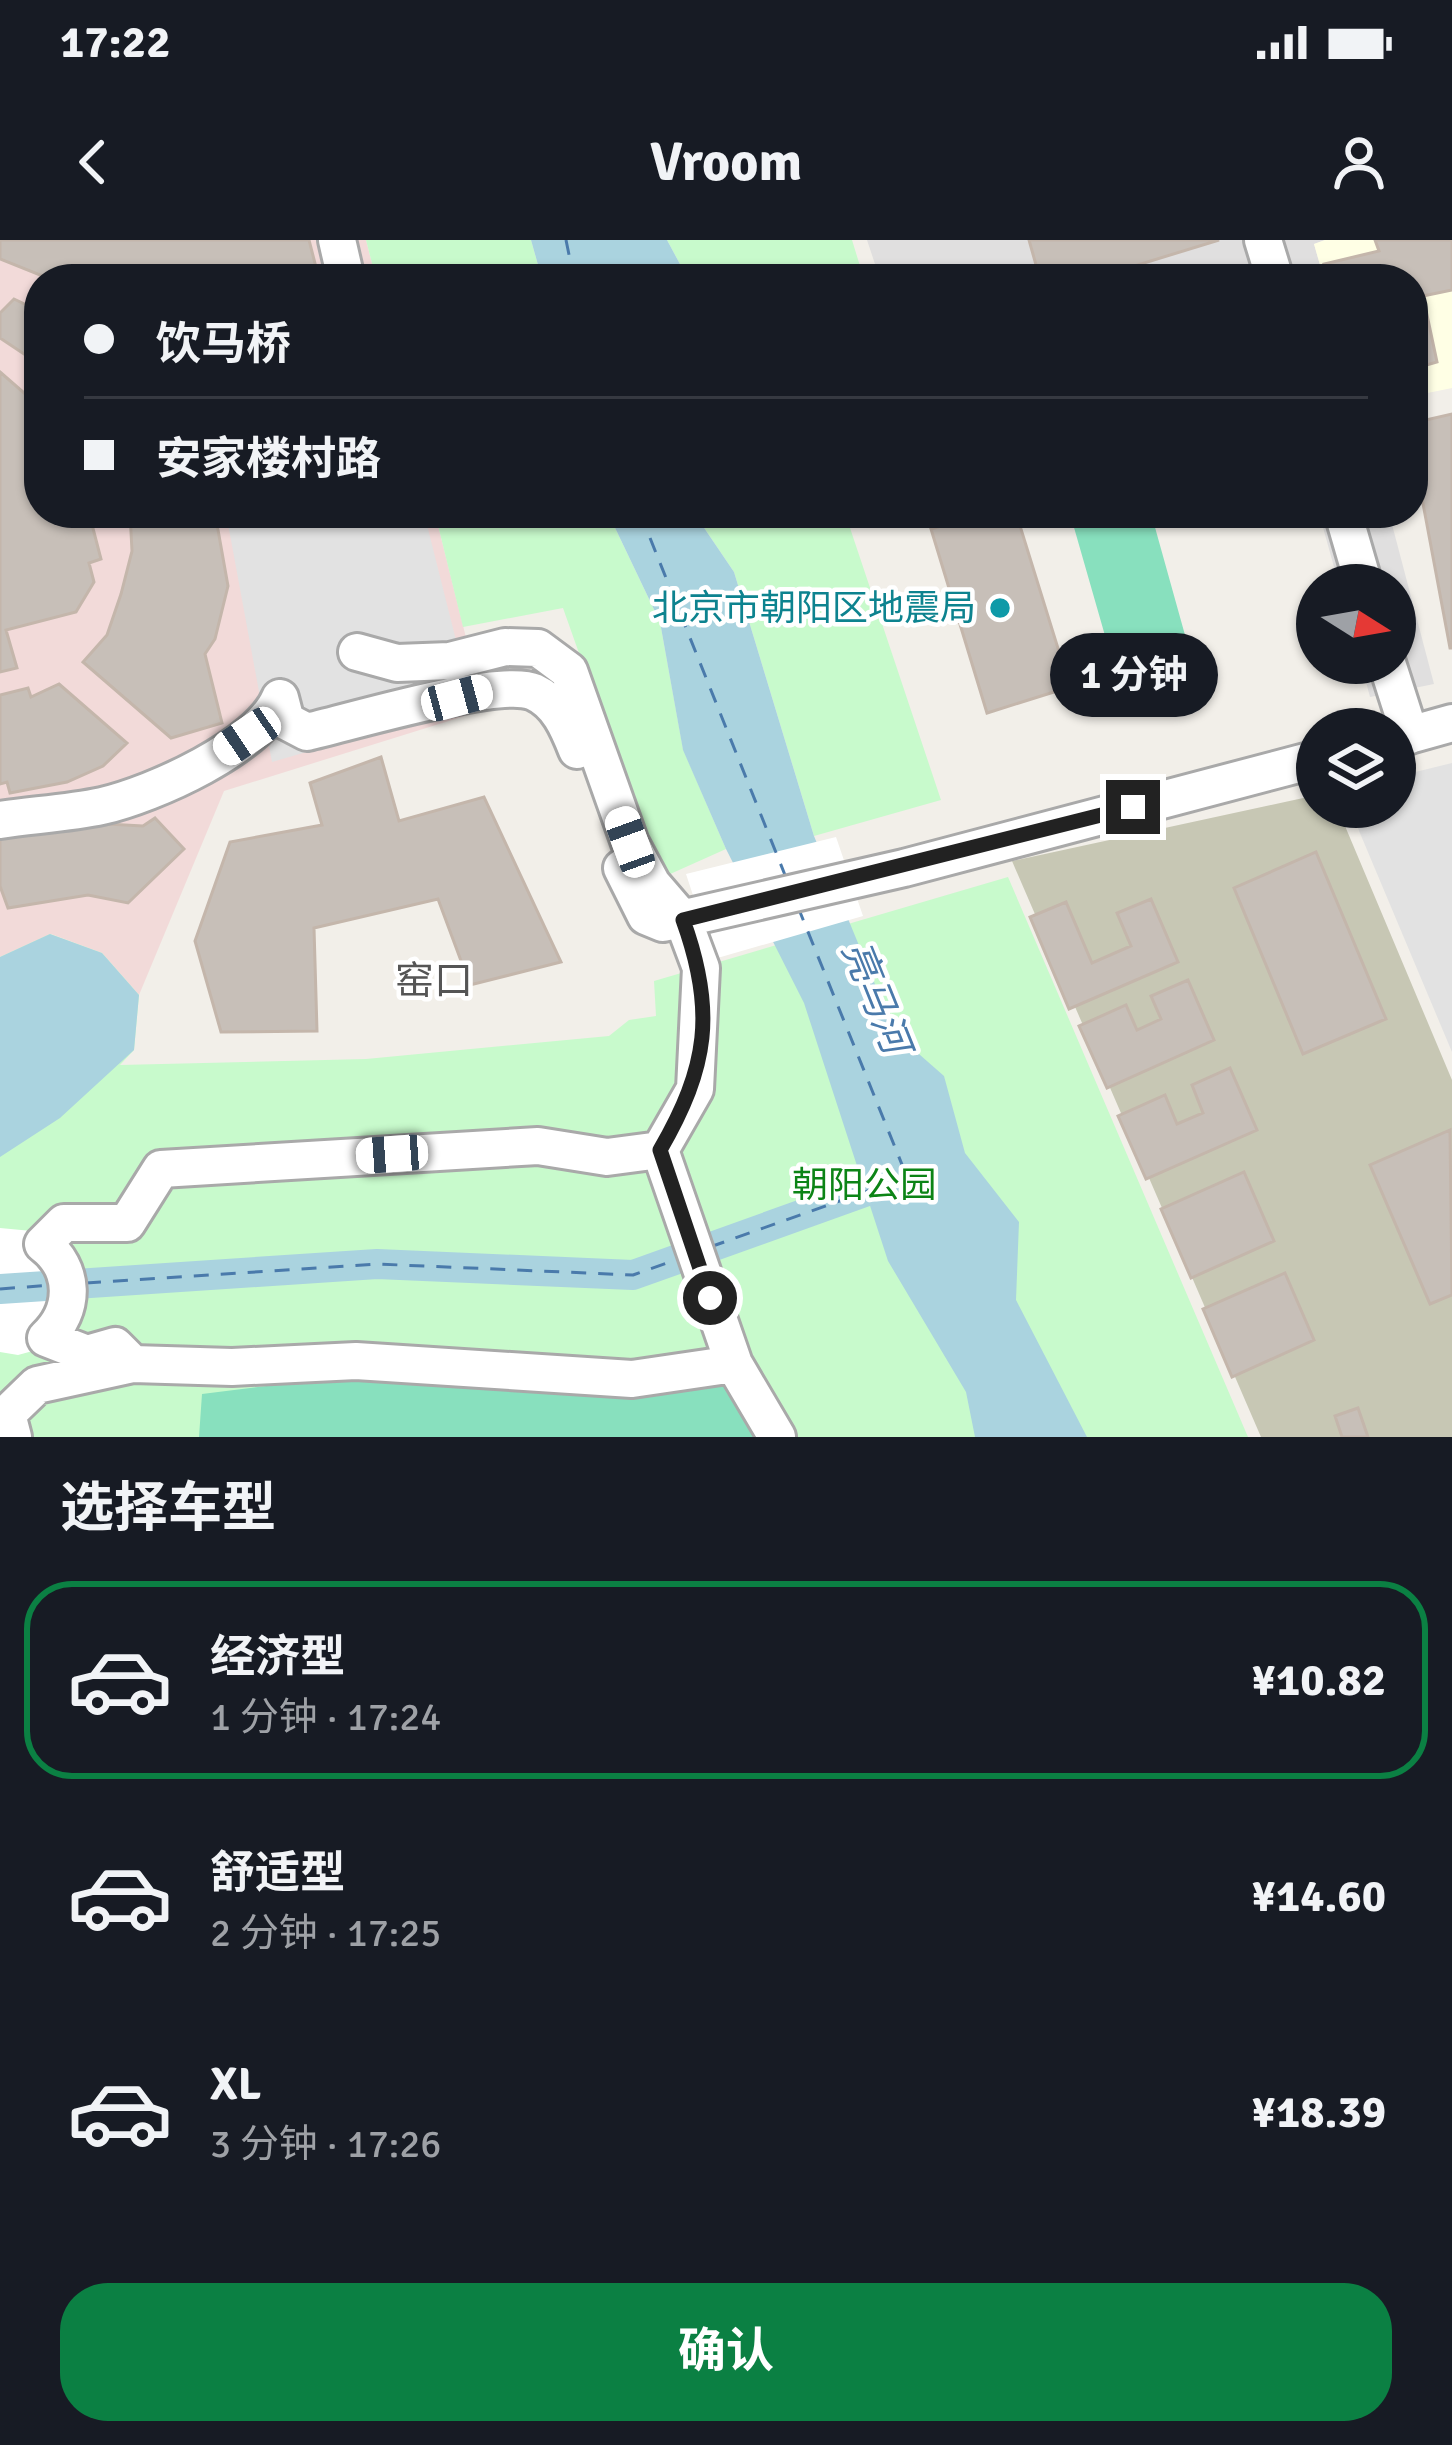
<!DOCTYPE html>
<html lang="zh">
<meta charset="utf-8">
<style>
:root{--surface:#171b24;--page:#242831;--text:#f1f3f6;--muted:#9ea1a6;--line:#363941;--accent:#0b8043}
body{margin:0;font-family:Signika,"Noto Sans SC",sans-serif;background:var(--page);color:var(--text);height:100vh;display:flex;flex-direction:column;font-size:45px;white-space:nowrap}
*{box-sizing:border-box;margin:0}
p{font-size:39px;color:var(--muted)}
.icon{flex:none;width:66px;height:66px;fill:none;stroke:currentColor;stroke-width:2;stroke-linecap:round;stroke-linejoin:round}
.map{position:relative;height:1197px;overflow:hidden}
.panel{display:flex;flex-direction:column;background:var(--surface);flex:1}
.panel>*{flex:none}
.guide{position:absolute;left:24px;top:24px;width:1404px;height:264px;border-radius:48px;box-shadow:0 3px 9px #0004;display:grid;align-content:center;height:264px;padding:0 60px;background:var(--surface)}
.needle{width:78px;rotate:101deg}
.tools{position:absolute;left:1296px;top:324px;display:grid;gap:24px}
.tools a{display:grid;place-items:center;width:120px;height:120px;border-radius:50%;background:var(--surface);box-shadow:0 3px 9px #0004;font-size:60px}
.end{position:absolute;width:54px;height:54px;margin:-27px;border:15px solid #222;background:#fff;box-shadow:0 0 0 6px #fff}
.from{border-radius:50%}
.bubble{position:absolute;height:84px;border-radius:42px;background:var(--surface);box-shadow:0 3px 9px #0004;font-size:39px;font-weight:700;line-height:84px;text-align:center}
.car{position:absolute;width:36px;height:72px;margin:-36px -18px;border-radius:15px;box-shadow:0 0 9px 3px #0007;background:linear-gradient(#fff 24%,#345 0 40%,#fff 0 76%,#345 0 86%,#fff 0)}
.guide b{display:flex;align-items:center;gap:42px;height:114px;font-size:45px}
.guide b+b{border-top:3px solid var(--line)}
.guide i{width:30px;height:30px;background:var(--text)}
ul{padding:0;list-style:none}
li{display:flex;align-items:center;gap:36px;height:198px;margin:0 24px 18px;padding:0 36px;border:6px solid transparent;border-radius:48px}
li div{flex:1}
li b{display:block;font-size:45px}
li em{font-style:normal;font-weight:700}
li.on{border-color:var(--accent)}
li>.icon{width:108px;height:108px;stroke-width:1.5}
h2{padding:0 60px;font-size:54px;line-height:144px}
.button{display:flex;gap:24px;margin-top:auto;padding:24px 60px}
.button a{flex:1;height:138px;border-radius:48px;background:var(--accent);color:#fff;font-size:48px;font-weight:700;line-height:138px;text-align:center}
.status{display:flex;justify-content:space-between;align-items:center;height:84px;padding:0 60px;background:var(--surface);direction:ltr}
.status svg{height:33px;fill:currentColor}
header{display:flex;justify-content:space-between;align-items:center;height:156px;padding:0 60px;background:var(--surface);font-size:54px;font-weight:700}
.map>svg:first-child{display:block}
</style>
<div class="status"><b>17:22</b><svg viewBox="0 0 49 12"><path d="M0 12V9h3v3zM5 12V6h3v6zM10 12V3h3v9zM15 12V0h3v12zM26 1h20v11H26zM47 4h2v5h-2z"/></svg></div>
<header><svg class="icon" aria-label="back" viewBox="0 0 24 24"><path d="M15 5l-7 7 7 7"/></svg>Vroom<svg class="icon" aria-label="person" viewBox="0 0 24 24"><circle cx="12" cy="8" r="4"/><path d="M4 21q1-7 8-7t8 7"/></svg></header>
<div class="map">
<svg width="1452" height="1197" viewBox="0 0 1452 1197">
<rect width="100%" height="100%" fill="#f2efe9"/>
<!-- residential -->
<path fill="#e0dfdf" d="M867,0h458l-11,4 10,35h-444z
M1319,273h70l45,171 -64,13 -9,-34h34v-78h-56z"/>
<!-- commercial -->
<path fill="#f2dad9" d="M0,0h366l10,39h-337v234h396l49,197 -260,81 -85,204 -37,-42 -51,-19 -51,23z"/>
<!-- education -->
<path fill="#ffffe5" d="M1325,0h127v148l-39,8v-117h-89l-10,-35z"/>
<!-- construction -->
<path fill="#c7c7b4" d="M1317,555v12h20l115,273v357h-191l-249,-576z"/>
<!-- park -->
<path fill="#c8facc" d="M366,0h165l11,39h-166z
M667,0h185l12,39h-176z
M435,273h173l52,109 23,127 43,100 -67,30 -96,-271 -100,19z
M694,273h151l96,287 -127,36 -80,-264z
M1008,637l240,560h-1248v-480l50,-23 52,19 37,42 -5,55 -14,15 246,-6 243,-23 20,-16 27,-4 -2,-35z"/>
<!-- pitch -->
<path fill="#88e0be" d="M1108,273h43l39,140 -74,21 -43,-150z
M734,1124l43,73h-578l3,-43 168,-21z"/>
<!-- parking -->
<path fill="#e2e2e2" d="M226,273h198l48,191 -200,58z
M1452,523v289l-103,-245h46v-30z"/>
<!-- water -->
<path fill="#aad3df" d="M531,0h136l21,39h-146z
M608,273h86l40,59 80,264 81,197 49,43 21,77 54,69 -3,78 71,137h-112l-9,-45 -78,-131 -84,-258 -78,-154 -43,-99 -23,-128z
M50,694l52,19 37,42 -5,55 -74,68 -60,39v-200z"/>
<!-- pier -->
<path fill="#fff" d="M836,597l27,79 -149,43 -28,-85z
M0,988l32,3 28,17 -20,101 -22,6 -18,-3z"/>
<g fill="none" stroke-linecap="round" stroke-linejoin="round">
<!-- canal -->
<path stroke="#aad3df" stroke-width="30" d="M0,1049l377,-25 256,11 268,-96"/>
<!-- ferry -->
<path stroke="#4a7aab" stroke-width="3" stroke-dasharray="15 12" stroke-linecap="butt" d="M566,0l8,39
M640,273l145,362
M710,1007l197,-70 -107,-265
M86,1043l291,-19 256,11 45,-16
M0,1049l52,-4"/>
</g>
<!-- building -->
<path fill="#c7bfb8" stroke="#c4b6ab" stroke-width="3" d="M0,0h309l10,39h-269l-50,-20z
M1029,0h190l-127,39h-52z
M1375,0h77v50l-29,6 14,66 -24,7v-90h-84l-5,-15 55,-13z
M14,59l25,12v53l-39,-26v-25z
M0,132l39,34v107h50l12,46 -12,4 5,19 -18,30 -70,18 11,38 -17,4z
M1452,174v234h-2l-37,-198v-27z
M130,273h85l13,73 -13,53 -10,15 17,69 -51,15 -88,-76 24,-27 14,-41 11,-43z
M982,273h34l54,174 -83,26 -56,-184z
M59,444l68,59 -24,23 -36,16 -57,11 -3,-11 -7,2v-89l28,-7 3,9z
M381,517l18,64 85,-24 77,165 -91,23 -32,-86 -124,29 3,103 -96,1 -26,-91 35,-99 92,-17 -12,-42z
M155,578l29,31 -56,54 -40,-8 -80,13 -8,-22v-50l89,-13 54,3z
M1316,612l70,167 -83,35 -69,-166z
M1151,659l27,63 -109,47 -39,-92 36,-15 26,61 39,-17 -14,-33z
M1188,740l26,60 -107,48 -28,-62 47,-21 11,25 24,-11 -10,-23z
M1230,828l27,62 -111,49 -28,-63 47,-21 12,29 26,-11 -11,-28z
M1450,890l2,165 -22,9 -60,-139z
M1244,932l30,69 -83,37 -30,-69z
M1285,1033l29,67 -82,37 -29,-68z
M1358,1168l10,29h-26l-7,-21z"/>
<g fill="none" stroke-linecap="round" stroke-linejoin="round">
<defs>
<path id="minor" d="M337,0l9,39
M1263,0l12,39
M1343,273l21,72
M1387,423l23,72
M280,458l6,23 21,11c44,-10 192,-55 227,-40 24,11 34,35 43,58
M1395,499l57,-16
M0,580c34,-5 69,-7 102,-14 52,-12 157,-59 178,-108
M622,628l24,48 17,7 241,-55 413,-109
M660,910l74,214 43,73
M133,1124l-18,-18 -28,8 -41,-16c30,-28 29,-70 -3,-94l21,-21h63l34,-54 377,-23 69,11 53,-7 35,-61 6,-121 -18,-48 -31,-36 -22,-41 -61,-172 -31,-23 -33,-1 -55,14 -53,2 -40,-11
M13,1197l-6,-23 30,-29 96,-21 99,3 124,-6 276,18 102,-15"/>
</defs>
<!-- minor casing -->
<use href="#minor" stroke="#a9a9a9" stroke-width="42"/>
<!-- minor -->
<use href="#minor" stroke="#fff" stroke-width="36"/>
</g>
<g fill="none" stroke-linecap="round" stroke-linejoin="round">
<!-- route -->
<path stroke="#222" stroke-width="15" d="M710,1058l-50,-148c48,-83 56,-139 23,-230l450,-113"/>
</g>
<!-- markers -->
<circle fill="#0f9aa8" stroke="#fff" stroke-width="4.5" cx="1000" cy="368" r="12"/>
<g text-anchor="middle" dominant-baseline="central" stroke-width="9" stroke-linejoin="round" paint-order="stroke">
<!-- culture labels -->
<g font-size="36" fill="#0d838f" stroke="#fff" text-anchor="end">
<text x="976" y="368">北京市朝阳区地震局</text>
</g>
<!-- park labels -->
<g font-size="36" fill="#0c8416" stroke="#fff">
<text x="864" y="945">朝阳公园</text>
</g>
<!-- neighbourhood labels -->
<g font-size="39" fill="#555" stroke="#fff">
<text x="434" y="741">窑口</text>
</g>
<!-- water labels -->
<g font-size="39" font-style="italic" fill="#4a7aab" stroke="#fff">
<text transform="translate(876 757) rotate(68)">亮马河</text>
</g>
</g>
</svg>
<div class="tools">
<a><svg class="needle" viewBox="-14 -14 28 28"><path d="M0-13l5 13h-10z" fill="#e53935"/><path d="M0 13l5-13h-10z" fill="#9ea1a6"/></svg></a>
<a><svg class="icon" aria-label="layers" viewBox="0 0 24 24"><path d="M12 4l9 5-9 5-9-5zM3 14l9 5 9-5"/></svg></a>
</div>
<i class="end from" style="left:710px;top:1058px"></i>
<i class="end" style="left:1133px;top:567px"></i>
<div class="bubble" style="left:1050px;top:393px;width:168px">1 分钟</div>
<i class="car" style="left:457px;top:458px;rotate:75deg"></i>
<i class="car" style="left:247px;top:496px;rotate:236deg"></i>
<i class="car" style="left:630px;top:602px;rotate:340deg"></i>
<i class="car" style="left:392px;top:914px;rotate:266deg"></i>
<div class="guide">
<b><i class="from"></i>饮马桥</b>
<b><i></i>安家楼村路</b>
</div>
</div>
<section class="panel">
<h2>选择车型</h2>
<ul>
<li class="on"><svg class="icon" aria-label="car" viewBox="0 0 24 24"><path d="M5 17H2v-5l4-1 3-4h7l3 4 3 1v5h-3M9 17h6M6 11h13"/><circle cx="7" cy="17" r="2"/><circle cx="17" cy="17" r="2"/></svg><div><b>经济型</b><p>1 分钟 · 17:24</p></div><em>¥10.82</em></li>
<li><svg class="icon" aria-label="car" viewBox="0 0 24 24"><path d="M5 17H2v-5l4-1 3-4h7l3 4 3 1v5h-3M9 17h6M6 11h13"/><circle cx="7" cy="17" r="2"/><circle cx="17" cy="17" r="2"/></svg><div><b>舒适型</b><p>2 分钟 · 17:25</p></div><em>¥14.60</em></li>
<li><svg class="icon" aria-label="car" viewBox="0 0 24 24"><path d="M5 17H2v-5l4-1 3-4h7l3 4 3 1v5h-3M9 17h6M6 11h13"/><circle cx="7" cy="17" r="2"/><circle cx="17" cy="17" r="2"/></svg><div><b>XL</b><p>3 分钟 · 17:26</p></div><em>¥18.39</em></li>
</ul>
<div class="button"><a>确认</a></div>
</section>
